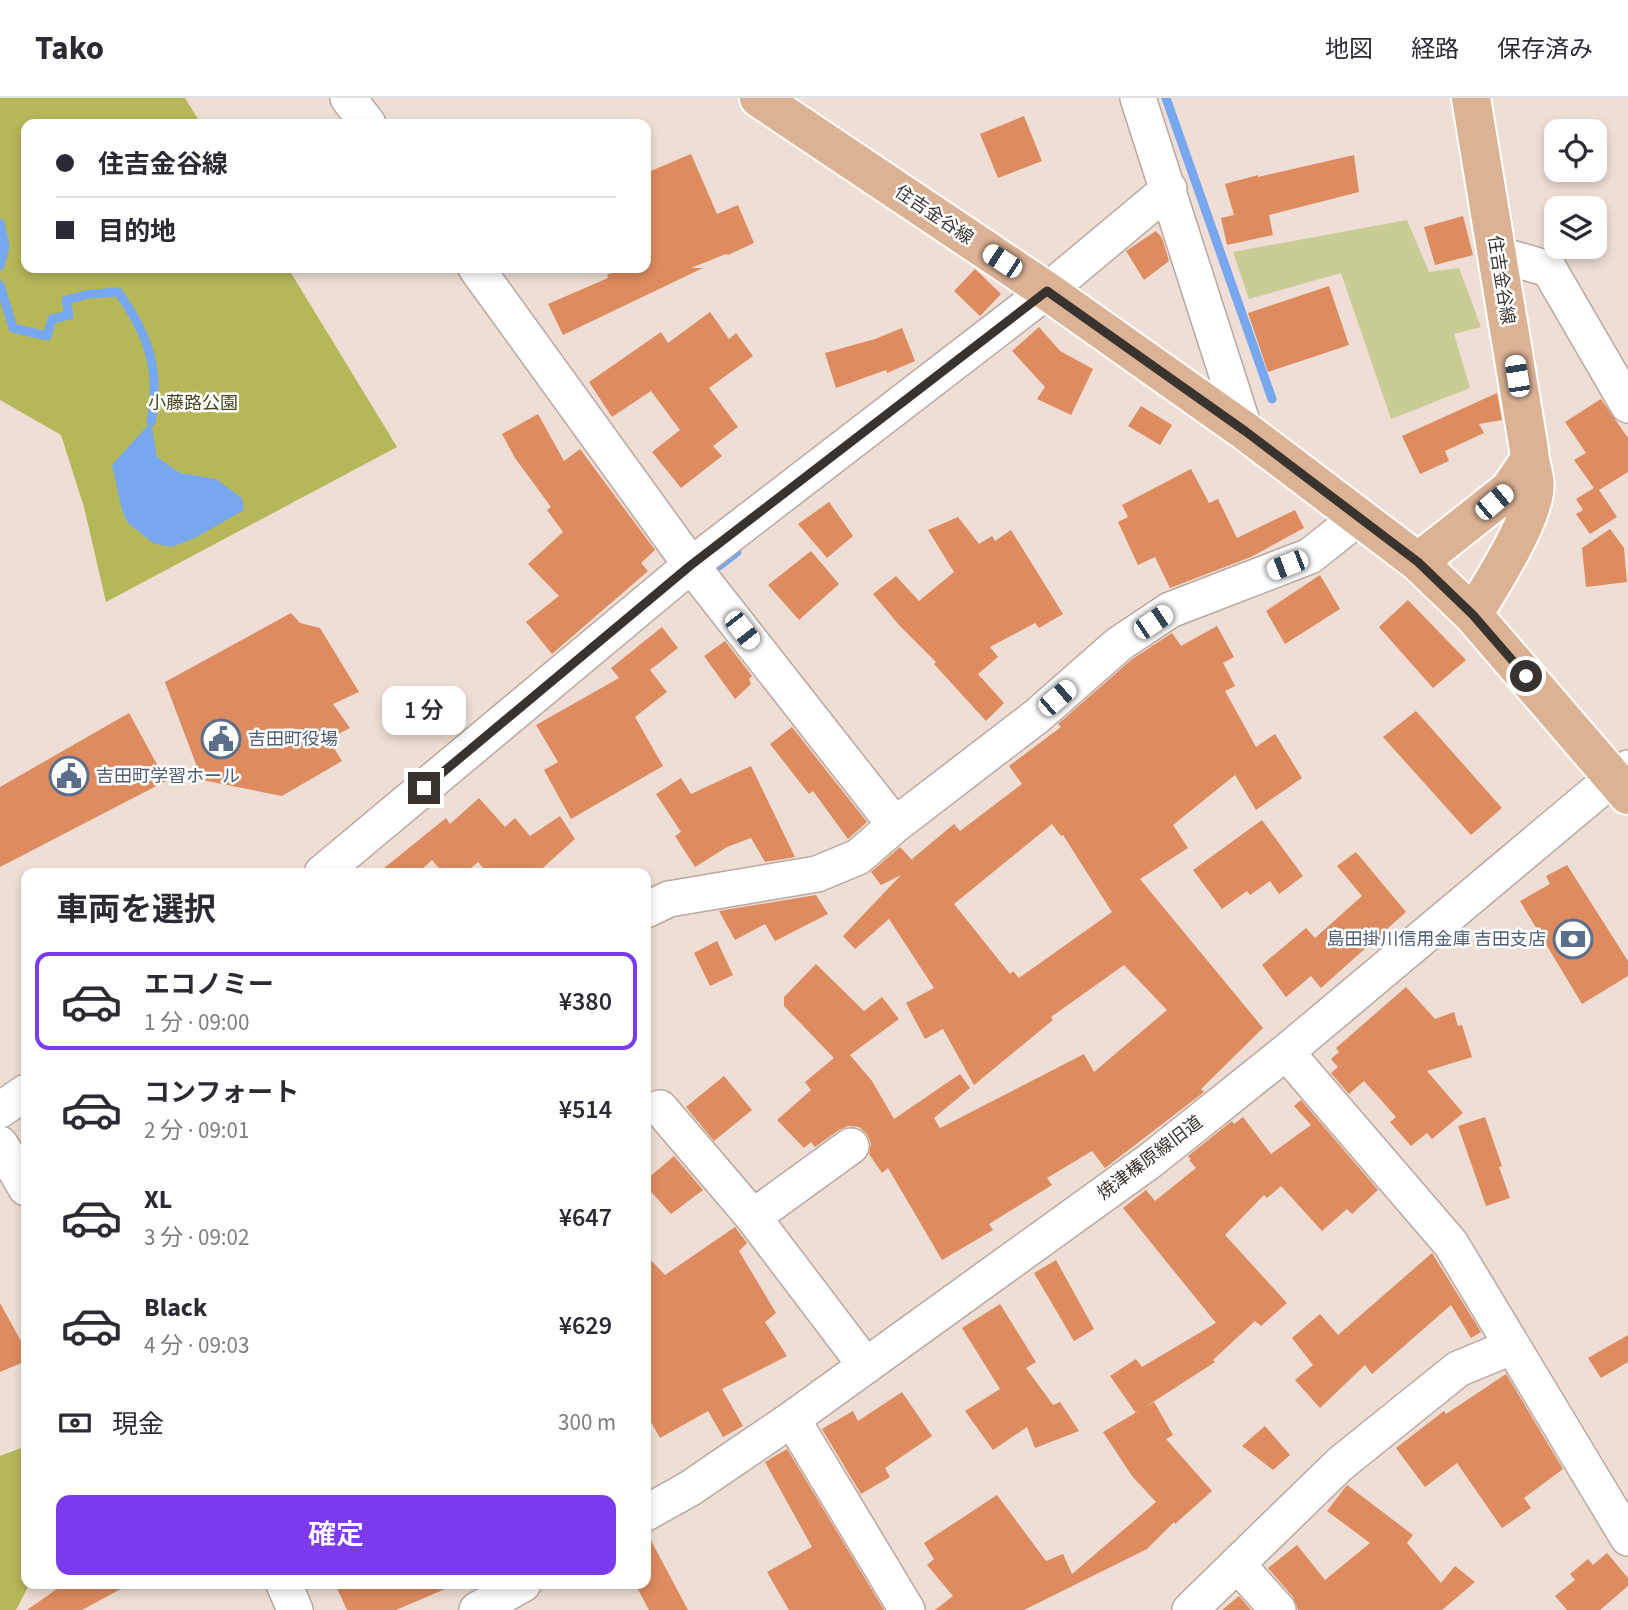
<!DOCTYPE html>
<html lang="ja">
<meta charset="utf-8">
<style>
:root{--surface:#fff;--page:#f2f2f3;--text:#2b2b33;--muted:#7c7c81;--line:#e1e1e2;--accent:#7c3aed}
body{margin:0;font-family:"Source Sans 3","Noto Sans JP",sans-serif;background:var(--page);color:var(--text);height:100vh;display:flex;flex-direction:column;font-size:26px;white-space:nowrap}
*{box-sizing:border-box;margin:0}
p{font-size:23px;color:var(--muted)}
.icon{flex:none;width:38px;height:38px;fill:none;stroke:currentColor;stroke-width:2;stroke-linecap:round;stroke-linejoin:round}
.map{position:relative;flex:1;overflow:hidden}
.sheet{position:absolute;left:21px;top:770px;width:630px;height:721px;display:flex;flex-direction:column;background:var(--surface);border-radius:14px;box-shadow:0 4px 10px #0003}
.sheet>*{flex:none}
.banner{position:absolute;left:21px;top:21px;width:630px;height:154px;border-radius:14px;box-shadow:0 4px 10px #0003;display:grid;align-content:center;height:154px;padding:0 35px;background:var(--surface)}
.controls{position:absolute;left:1544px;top:21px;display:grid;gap:14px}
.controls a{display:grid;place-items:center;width:63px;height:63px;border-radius:14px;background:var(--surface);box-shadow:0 4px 10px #0003;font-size:35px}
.end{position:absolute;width:32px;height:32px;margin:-16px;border:9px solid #393330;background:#fff;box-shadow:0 0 0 4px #fff}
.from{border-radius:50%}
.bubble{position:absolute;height:49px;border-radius:14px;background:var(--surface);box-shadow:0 4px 10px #0003;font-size:23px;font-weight:600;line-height:49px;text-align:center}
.car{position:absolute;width:21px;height:42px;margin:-21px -10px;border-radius:9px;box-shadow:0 0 5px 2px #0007;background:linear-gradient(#fff 24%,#345 0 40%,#fff 0 76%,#345 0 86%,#fff 0)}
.banner b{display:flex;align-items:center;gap:24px;height:66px;font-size:26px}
.banner b+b{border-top:2px solid var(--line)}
.banner i{width:18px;height:18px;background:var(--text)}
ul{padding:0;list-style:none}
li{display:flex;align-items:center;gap:21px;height:98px;margin:0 14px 10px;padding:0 21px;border:4px solid transparent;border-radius:14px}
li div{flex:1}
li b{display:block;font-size:26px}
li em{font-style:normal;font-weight:600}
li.active{border-color:var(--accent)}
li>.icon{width:63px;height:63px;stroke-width:1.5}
h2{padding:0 35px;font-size:32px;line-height:84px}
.pay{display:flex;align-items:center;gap:18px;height:77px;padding:0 35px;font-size:26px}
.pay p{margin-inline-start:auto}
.action{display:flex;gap:14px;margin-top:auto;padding:14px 35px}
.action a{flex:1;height:80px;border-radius:14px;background:var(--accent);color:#fff;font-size:28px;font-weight:600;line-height:80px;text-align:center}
header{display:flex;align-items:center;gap:42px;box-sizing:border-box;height:98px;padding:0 35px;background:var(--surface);border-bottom:2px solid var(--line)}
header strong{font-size:33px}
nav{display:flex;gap:38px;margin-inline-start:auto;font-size:24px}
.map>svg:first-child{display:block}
</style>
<header>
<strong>Tako</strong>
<nav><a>地図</a><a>経路</a><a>保存済み</a></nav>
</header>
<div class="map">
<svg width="1628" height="1512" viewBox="0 0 1628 1512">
<rect width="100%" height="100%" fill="#eeded5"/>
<!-- green -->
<path fill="#c9cc95" d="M1407,122l22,52 30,-4 22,59 -27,7 16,54 -79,31 -50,-146 -92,26 -16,-47z"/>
<!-- forest -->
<path fill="#b5b759" d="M0,0h185l16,26h-175v144h262l109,179 -291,155 -22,-95 -23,-72 -61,-35z
M26,1348v138l3,1 -13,25h-16v-154z"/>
<!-- water -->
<path fill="#77a7ef" d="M151,324l6,35 23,16 36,6 26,19 2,12 -51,29 -22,8 -18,-4 -25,-20 -6,-13 -10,-45z"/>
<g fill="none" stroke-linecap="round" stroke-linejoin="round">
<!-- stream -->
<path stroke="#77a7ef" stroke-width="9" d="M1166,0l106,301
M0,125l5,23 -5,20
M0,187l13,43 34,8 5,-17 17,-4 -3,-15 24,-6 28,-2c30,42 43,78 33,130
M719,468l18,-14"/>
</g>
<!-- building -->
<path fill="#de8b5f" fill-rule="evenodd" d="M1024,18l18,45 -44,17 -18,-44z
M691,56l26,60 21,-9 16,38 -26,12 -2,-1 -35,14h12l-140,67 -15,-31 60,-26 -1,-3 14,-7h25v-95z
M1354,57l5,37 -90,23 4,20 -46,10 -6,-27 13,-3 -9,-31 33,-9v2z
M1463,118l10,39 -38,10 -11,-38z
M1156,133l6,7 7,23 -25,19 -18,-29z
M975,171l26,25 -21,22 -26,-25z
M1329,188l20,59 -81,27 -20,-59z
M710,214l19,27 7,-6 17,23 -44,32 29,39 -25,19 9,10 -41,32 -29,-36 28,-22 -29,-39 -39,26 -23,-35 72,-50 7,11z
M1039,229l21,24 33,18 -22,46 -34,-16 8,-12 -33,-36z
M902,230l13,33 -28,12 -1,-3 -50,18 -11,-35 50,-14z
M1497,295l5,27 -23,4 5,9 -39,18 4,10 -29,13 -18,-38z
M1601,301l27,39v34l-29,18 18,27 -27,17 -14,-20 7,-4 -7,-11 18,-11 -20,-28 12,-7 -21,-31z
M1141,308l31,19 -12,20 -32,-19z
M538,316l26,47 16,-12 75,101 -14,13 7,8 -96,83 -26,-32 33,-26 -31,-32 35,-32 -16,-22 4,-3 -36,-49 -13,-24z
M1191,371l18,34 9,-4 19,39 58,-28 9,18 -53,29 -81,31 -15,-31 -17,8 -20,-43 10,-5 -6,-12z
M829,404l24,34 -26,22 -29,-34z
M958,419l21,27 13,-8 3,5 16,-11 52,84 -24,14 -4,-5 -45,24 8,10 -20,17 26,29 -18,18 -52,-57 2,-2 -37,-37 -26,-31 23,-18 23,25 35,-29 -26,-42z
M1610,431l14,19 3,34 -41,5 -4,-39z
M811,453l28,33 -40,36 -31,-35z
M1320,477l20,34 -55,35 -19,-33z
M1408,502l58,60 -33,28 -54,-61z
M291,515l9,10 20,5 39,64 -26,12 17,24 -22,11 14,22 -60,35 -80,-16 -37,-98z
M1217,528l17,31 -11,6 12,23 -10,5 31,56 19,-13 27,44 -46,32 -21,-35 -62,50 15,23 -48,31 123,149 -62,61 3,3 -99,76 -13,-17 -45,27 5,7 -63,39 4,6 -51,30 -54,-92 -6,5 -13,-19 2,-11 -4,-9 -8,-7 -11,-1 -9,4 -24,17 -4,-5 -7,6 -27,-28 34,-30 -6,-8 29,-24 -50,-52v-9l32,-33 48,47 18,-14 17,22 -49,36 22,26 22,38 66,-45 10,14 -36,30 6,10 144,-74 10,18 73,-62 -43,-45 -73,52 2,3 -79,65 -31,-56 -18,10 -19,-36 28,-15 -45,-69 -34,30 -12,-13 58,-61 -20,10 -10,-13 29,-25 14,15 -2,-3 42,-35 6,7 62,-47 -13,-18 52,-39 -3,-3 73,-64 41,-27 9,13zM1052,726l9,12 2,-1 49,77 -93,66 -6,-7 -3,3 -56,-70z
M662,529l16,21 -28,22 17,22 -32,25 28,49 -92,53 -27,-49 14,-8 -22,-37 83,-47 -8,-10z
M725,543l27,35 -3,3 2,5 -16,15 -31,-43z
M1416,613l86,97 -31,27 -88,-98z
M129,615l37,68 -166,86v-80z
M792,629l75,95 -19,17 -35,-48 -4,3 -39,-50z
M751,668l44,91 -30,5 -14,-24 -24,9 -32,20 -20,-31 6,-4 -25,-38 25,-16 10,16z
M479,700l26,29 10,-9 15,18 30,-20 15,23 -38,34h-49l-10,-11 -13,11h-22l-11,-13 -14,13h-40l68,-55 4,6z
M1262,722l41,56 -24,18 -9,-13 -20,14 -3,-4 -25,18 -29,-39z
M1356,754l50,60 -85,76 -10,-12 -25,21 -24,-32 44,-37 9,10 47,-42 -25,-30z
M1567,767l61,96v15l-46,28 -62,-103 30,-17 -4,-8z
M816,797l12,19 -53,27 -10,-17 -30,16 -16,-29z
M717,843l16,34 -23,11 -16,-33z
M1406,889l29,32 19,-7 4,14 4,-1 10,32 -45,14 36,42 -31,26 -5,-6 -16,13 -21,-24 6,-5 -32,-36 -15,13 -18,-21 7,-6 -7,-8 8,-7 -3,-4z
M724,978l28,34 -38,31 -28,-34z
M1301,1002l77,90 -26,24 -5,-5 -25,22 -41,-45 -14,12 -3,-3 -39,40 62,68 -26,23 -6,-5 -42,39 2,2 -79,51 -26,-37 26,-17 6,8 74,-44 -93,-115 23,-18 9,11 41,-33 -7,-8 2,-1 -3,-3 44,-35 2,3 9,-7 28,37 40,-29 -17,-19z
M1485,1019l17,49 -3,1 11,31 -24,8 -28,-80z
M674,1058l29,34 -32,24 -25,-28v-6z
M735,1129l12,16 -8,8 37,62 -11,9 22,34 -65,33 21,37 -20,11 -15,-26 -48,27 -14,-25v-158l19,20z
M1432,1155l49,79 -10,6 -20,-33 -79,69 -7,-9 -45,43 -25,-28 18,-15 -21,-27 28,-24 18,21z
M1056,1162l38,69 -20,12 -40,-68z
M0,1205l26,47v11l-26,11z
M1000,1206l36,58 -10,6 27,37 7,-3 19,29 -44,17 -8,-21 -34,23 -28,-39 35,-22 -38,-61z
M1628,1237v27l-27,16 -13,-20z
M1506,1276l57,95 -39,29 7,10 -29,20 -45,-65 -32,24 -29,-39 48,-37 2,3z
M902,1294l30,44 -47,32 5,9 -29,17 -39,-65 31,-18 5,10z
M1154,1304l19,33 -7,4 46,52 -37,33 -1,-2 -27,27 -123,61h-89l18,-14 -26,-31 7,-6 -10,-16 73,-48 49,66 17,-7 9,20 84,-72 -24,-26 -29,-44z
M1265,1328l25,29 -17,15 -31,-24z
M787,1351l97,161h-95l-22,-38 45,-25 -47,-85z
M1347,1387l66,50 -6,8 34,40 14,-17 20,16 -33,28h-144l-5,-13 -25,-29 29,-23 28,35 45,-37 -43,-32z
M646,1435h1l41,77h-39l-14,-26h11z
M1607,1455l21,25v8l-28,24h-33l-12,-14 20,-16 -5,-6 18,-15 5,6z
M64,1486h66l-48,26h-55z
M335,1486h122l-61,26h-49z
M1239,1498l12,14h-29z"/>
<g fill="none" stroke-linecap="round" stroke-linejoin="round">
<defs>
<path id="minor" d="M348,0l20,26
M1138,0l107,333
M1497,156l52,15 79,136
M476,170l215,297 204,260
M322,775l369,-308 356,-274 122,-102
M646,812l23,-11 148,-25 41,-17 37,-32 142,-109 82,-72 51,-34 140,-54 49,-39
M1286,954l165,192 177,294
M660,1010l93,109 113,149
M0,1012l26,-18
M0,1046l26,44
M753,1119l98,-71
M792,1321l115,191
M646,1415l43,-24 103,-70 359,-259 135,-108 328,-275 14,-9
M1237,1466l41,46
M284,1486l11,26
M477,1512l46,-26
M1190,1512l150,-146 118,-95 53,-22"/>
<path id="major" d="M759,0l288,193 198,140 173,131 55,53 155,180
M1471,0l58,352c0,15 8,28 5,43 -6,35 -42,90 -61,122
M1418,464l91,-72 20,-29"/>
</defs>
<!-- minor casing -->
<use href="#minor" stroke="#b8a8a0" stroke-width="38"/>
<!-- major casing -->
<use href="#major" stroke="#fff" stroke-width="42"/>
<!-- minor -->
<use href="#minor" stroke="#fff" stroke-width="35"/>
<!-- major -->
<use href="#major" stroke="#dcb295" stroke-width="38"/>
</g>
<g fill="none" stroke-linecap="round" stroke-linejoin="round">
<!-- route -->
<path stroke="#393330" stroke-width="9" d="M424,690l267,-223 356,-274 198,140 173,131 55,53 53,61"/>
</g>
<!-- icons -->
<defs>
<symbol id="civic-ring" viewBox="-11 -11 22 22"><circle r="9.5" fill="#fff" stroke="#5c6f8a" stroke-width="1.5"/><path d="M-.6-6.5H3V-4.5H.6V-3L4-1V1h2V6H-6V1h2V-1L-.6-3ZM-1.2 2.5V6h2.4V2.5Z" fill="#5c6f8a"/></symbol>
<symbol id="bank-ring" viewBox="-11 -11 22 22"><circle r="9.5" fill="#fff" stroke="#5c6f8a" stroke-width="1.5"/><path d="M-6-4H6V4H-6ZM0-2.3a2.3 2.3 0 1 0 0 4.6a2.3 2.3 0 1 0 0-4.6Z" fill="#5c6f8a"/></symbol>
</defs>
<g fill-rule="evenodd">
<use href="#civic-ring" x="199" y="619" width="44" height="44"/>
<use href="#civic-ring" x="47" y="656" width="44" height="44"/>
<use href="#bank-ring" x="1551" y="819" width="44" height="44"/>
</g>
<g text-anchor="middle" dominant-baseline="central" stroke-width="5" stroke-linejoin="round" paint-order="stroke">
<!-- street labels -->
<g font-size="18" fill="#393330" stroke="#fff">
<text transform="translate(934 117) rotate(34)">住吉金谷線</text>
<text transform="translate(1501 182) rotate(81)">住吉金谷線</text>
<text transform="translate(1150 1060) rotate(-37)">焼津榛原線旧道</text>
</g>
<!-- park labels -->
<g font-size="18" fill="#45461e" stroke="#fff">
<text x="193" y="305">小藤路公園</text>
</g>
<!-- service labels -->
<g font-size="18" fill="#4e5e75" stroke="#fff" text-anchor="start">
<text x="248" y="641">吉田町役場</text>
<text x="96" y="678">吉田町学習ホール</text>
<text x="1546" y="841" text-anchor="end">島田掛川信用金庫 吉田支店</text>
</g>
</g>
</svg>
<div class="controls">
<a><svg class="icon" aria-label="locate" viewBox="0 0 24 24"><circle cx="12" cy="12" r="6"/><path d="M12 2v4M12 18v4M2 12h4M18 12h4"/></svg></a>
<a><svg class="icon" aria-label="layers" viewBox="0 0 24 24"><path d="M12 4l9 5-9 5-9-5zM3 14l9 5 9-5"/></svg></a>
</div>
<i class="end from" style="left:1526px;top:578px"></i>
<i class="end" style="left:424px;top:690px"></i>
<div class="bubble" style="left:382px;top:588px;width:84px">1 分</div>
<i class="car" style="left:1002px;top:163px;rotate:303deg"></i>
<i class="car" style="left:1517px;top:278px;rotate:351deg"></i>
<i class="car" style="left:1494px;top:404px;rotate:50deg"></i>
<i class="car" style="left:1287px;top:467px;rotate:249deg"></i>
<i class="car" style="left:1153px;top:524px;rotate:56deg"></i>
<i class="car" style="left:742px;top:532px;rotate:142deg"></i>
<i class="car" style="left:1057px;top:600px;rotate:49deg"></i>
<div class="banner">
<b><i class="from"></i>住吉金谷線</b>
<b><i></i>目的地</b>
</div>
<section class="sheet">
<h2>車両を選択</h2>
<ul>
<li class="active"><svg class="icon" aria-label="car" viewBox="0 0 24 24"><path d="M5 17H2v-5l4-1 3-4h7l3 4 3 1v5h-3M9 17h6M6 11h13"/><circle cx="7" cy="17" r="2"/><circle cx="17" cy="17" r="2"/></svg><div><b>エコノミー</b><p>1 分 · 09:00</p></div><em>¥380</em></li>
<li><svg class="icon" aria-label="car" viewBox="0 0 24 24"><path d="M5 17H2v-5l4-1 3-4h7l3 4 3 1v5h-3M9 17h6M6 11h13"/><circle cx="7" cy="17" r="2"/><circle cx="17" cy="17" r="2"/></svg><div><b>コンフォート</b><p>2 分 · 09:01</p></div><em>¥514</em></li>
<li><svg class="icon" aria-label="car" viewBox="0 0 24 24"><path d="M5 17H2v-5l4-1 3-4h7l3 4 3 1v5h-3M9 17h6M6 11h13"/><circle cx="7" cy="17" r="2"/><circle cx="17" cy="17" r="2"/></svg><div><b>XL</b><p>3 分 · 09:02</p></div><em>¥647</em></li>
<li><svg class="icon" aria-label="car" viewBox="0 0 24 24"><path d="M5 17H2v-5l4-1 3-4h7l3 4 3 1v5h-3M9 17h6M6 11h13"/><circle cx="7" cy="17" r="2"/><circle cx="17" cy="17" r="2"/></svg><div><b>Black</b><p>4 分 · 09:03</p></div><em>¥629</em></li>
</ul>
<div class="pay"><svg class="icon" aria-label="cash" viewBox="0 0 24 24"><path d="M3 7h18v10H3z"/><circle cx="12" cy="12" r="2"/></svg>現金<p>300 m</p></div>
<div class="action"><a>確定</a></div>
</section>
</div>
